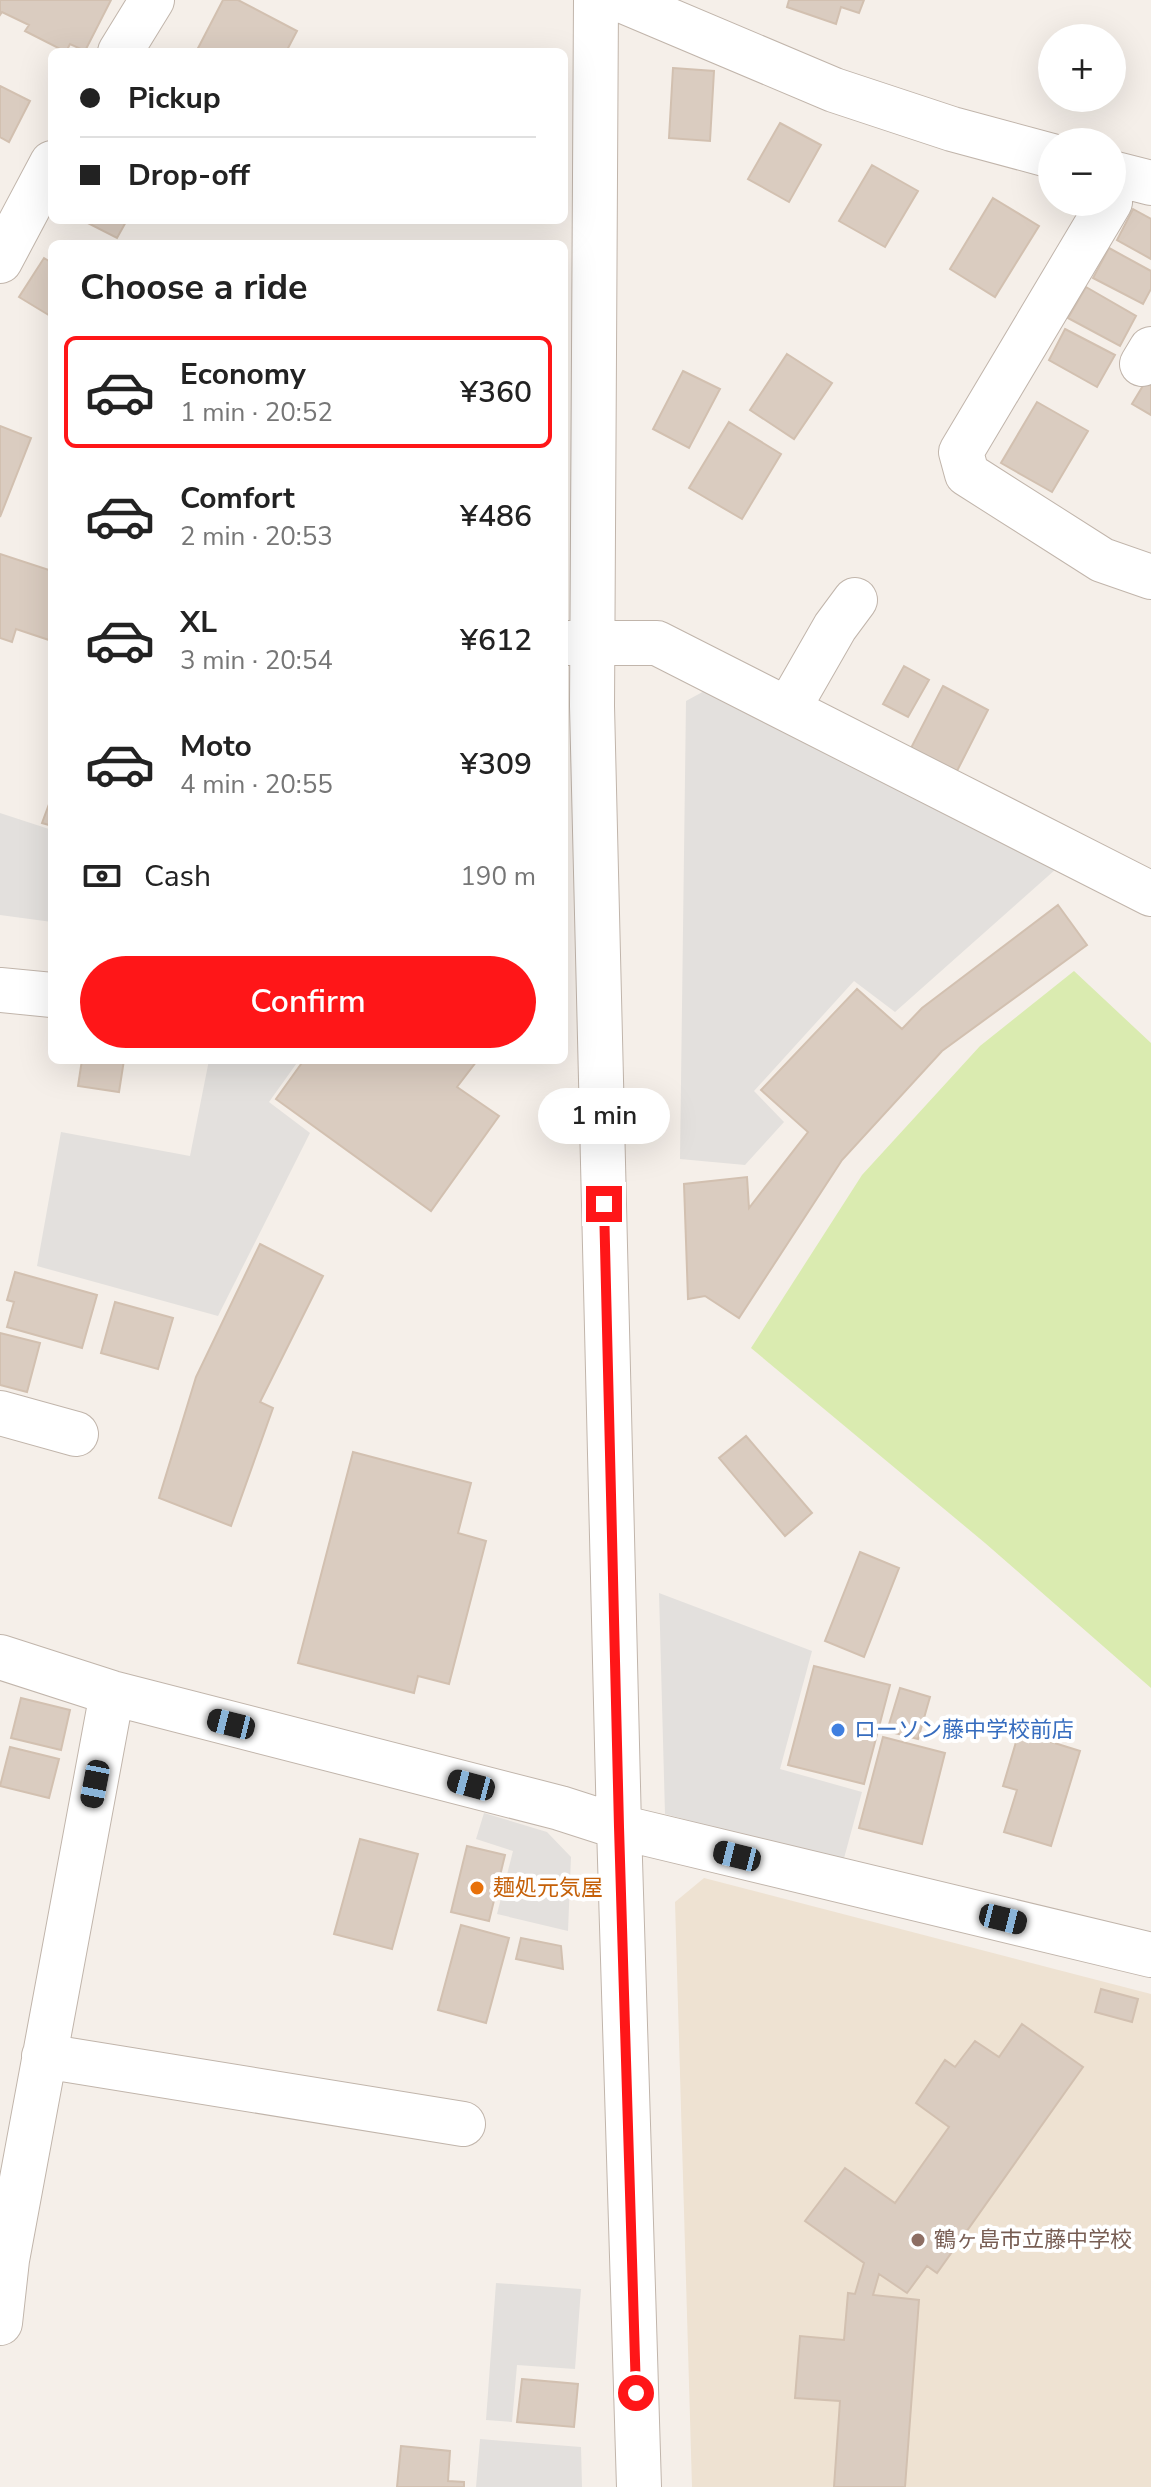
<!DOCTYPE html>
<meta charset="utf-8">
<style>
:root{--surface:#fff;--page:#f6f6f6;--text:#222;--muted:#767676;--line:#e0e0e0;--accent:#ff1618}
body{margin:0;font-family:"Nunito Sans","Noto Sans JP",sans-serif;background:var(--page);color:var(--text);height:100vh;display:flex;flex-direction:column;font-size:30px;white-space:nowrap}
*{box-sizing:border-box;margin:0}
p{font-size:26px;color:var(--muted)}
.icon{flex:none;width:44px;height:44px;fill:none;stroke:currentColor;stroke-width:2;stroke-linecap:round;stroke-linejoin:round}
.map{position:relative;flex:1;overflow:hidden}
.side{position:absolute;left:48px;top:240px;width:520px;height:824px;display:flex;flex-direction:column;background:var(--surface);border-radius:12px;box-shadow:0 8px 32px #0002}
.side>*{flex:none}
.banner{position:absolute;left:48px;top:48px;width:520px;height:176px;border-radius:12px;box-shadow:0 8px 32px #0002;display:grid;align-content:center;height:176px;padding:0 32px;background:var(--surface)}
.tools{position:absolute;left:1038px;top:24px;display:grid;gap:16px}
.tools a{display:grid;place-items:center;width:88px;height:88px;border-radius:50%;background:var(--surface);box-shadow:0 8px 32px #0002;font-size:40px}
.end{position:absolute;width:36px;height:36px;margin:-18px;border:10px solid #ff1618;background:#fff;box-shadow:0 0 0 4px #fff}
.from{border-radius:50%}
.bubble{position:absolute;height:56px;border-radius:28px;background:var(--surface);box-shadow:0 8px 32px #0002;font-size:26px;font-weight:600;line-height:56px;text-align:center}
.car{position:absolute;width:24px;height:48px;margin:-24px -12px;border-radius:10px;box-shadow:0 0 6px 2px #0007;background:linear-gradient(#222 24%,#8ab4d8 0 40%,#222 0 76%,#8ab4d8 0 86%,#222 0)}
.banner b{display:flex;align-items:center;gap:28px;height:76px;font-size:30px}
.banner b+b{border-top:2px solid var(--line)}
.banner i{width:20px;height:20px;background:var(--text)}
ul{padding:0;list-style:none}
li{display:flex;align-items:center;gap:24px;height:112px;margin:0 16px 12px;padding:0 16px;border:4px solid transparent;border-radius:12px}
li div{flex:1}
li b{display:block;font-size:30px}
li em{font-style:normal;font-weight:600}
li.current{border-color:var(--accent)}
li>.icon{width:72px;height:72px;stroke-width:1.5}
h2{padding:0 32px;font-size:36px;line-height:96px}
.pay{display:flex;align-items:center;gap:20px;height:88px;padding:0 32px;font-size:30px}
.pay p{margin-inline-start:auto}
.button{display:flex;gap:16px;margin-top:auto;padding:16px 32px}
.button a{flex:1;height:92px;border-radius:48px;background:var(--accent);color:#fff;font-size:32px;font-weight:600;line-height:92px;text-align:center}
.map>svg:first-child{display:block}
</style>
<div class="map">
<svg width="1151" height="2487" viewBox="0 0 1151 2487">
<rect width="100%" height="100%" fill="#f5efe9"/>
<!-- education -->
<path fill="#eee2d2" d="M704,1878l447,116v493h-459l-17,-585z"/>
<!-- green -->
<path fill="#daebb0" d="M1074,971l77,72v645l-166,-145 -234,-195 111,-173 118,-129z"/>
<!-- parking -->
<path fill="#e3e0dd" d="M708,689l348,180 -161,143 -41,-31 -100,110 30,31 -39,43 -65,-6 6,-458z
M0,813l52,17v92l-52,-7z
M209,1060h90l-30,42 41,31 -92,183 -181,-50 24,-134 129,24z
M659,1593l153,58 -32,118 82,23 -19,70 -178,-48z
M484,1813l63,19 24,25 -3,74 -71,-17 16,-63 -37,-12z
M496,2283l85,6 -6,80 -58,-4 -5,57 -26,-2z
M480,2439l101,8 1,40h-106z"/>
<!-- building -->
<path fill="#daccc0" stroke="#d2c0b0" stroke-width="2" d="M0,0h111l-26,51 -15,-7 -4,8 -41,-21 4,-6 -27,-13 -2,3z
M223,0h15l59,31 -11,21h-90z
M789,0h75l-5,13 -18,-6 -5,17 -49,-17z
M673,68l41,3 -4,70 -41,-3z
M0,86l30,15 -21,41 -9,-5z
M780,123l41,22 -32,57 -41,-23z
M872,165l46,26 -33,56 -46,-26z
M993,198l46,28 -44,71 -45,-28z
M1133,209l18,10v40l-34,-19z
M82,220h45l-10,18z
M1109,248l42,23v18l-8,15 -50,-26z
M44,258l8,5v54l-33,-20z
M1086,287l50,29 -16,30 -52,-28z
M1065,329l50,26 -18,32 -48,-27z
M787,354l45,29 -38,56 -44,-29z
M683,371l37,18 -31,59 -36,-19z
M1150,374h1v41l-19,-11z
M1037,402l51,29 -36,61 -51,-29z
M729,422l52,32 -39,65 -53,-31z
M0,426l31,12 -31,79z
M0,554l52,17v70l-36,-12 -4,13 -12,-4z
M904,666l25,14 -21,37 -25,-13z
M943,686l45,24 -31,61 -46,-23z
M52,796v30l-10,-3z
M1058,905l29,40 -145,106 -100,109 -103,158 -34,-22 -17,3 -4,-115 63,-7 2,31 59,-76 -47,-42 96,-101 45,40 20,-21z
M82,1060h42l-5,32 -41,-6z
M304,1060h170l2,2 -19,25 42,29 -68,95 -155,-112z
M260,1244l63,32 -63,126 13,6 -42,118 -72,-28 37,-121z
M15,1272l82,23 -15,53 -75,-21 7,-25 -7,-2z
M115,1302l58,16 -15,51 -57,-16z
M0,1333l40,10 -13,49 -27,-7z
M746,1436l66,77 -27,23 -66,-78z
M353,1452l118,31 -13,50 28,8 -37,143 -31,-8 -4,17 -116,-30z
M860,1552l39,16 -35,89 -39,-16z
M814,1666l76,19 -26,99 -76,-19z
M900,1688l30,9 -12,42 -31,-8z
M21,1698l49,12 -9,40 -50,-12z
M1019,1732l61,19 -29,95 -47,-14 13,-42 -14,-4z
M883,1737l62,16 -23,91 -63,-16z
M10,1747l49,12 -10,39 -49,-12z
M360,1839l58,15 -26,95 -58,-15z
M467,1846l38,9 -16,66 -38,-9z
M461,1925l48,13 -23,85 -48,-13z
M521,1938l40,8 2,23 -47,-10z
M1101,1989l37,10 -6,23 -37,-10z
M1022,2024l61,43 -146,206 -10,-7 -20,27 -28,-19 -6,21 46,5 -14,187h-71l6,-86 -45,-3 5,-62 44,4 4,-47 7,1 9,-31 -59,-42 40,-53 50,35 54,-76 -33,-24 29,-43 10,7 20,-26 24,16z
M522,2379l56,5 -4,43 -57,-5z
M401,2446l49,5 -2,30 16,1v5h-67z"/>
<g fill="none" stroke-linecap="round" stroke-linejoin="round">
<defs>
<path id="minor" d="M596,0l-4,706 27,1121 20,660
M621,0l213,90 118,39 100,27
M120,52l32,-52
M1112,173l39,10
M1110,202l-149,250 6,22 135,86 49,17
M0,261l52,-98
M1142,364l9,-15
M566,643h91l494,251
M788,709l47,-82 20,-27
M0,990l52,5
M0,1413l76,21
M0,1657l112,36 448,115 59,19 532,128
M44,2056l419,68
M0,2323l7,-63 105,-567"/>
</defs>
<!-- minor casing -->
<use href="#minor" stroke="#c1b5ab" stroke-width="46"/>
<!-- minor -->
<use href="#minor" stroke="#fff" stroke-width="44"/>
</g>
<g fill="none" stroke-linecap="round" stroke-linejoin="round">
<!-- route -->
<path stroke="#ff1618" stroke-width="10" d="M604,1204l15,623 17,566"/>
</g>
<!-- markers -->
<circle fill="#3f7fe0" stroke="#fff" stroke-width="3" cx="838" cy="1730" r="8"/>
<circle fill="#e8710a" stroke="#fff" stroke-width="3" cx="477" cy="1888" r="8"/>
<circle fill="#8d6e63" stroke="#fff" stroke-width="3" cx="918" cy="2240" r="8"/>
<g text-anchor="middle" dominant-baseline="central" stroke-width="8" stroke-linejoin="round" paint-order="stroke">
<!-- shop labels -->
<g font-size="22" fill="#366cbe" stroke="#fff" text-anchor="start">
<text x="854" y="1730">ローソン藤中学校前店</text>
</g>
<!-- food labels -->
<g font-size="22" fill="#c56008" stroke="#fff" text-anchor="start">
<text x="493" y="1888">麺処元気屋</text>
</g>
<!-- education labels -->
<g font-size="22" fill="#785e54" stroke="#fff" text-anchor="start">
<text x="934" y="2240">鶴ヶ島市立藤中学校</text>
</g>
</g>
</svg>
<div class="tools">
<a>+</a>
<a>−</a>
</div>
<i class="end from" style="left:636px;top:2393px"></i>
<i class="end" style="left:604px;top:1204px"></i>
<div class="bubble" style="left:538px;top:1088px;width:132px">1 min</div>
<i class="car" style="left:231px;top:1724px;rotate:284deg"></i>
<i class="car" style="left:95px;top:1784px;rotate:191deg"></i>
<i class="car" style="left:471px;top:1785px;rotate:285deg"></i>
<i class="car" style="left:737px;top:1856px;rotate:284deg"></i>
<i class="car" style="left:1003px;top:1919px;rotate:104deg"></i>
<div class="banner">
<b><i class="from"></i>Pickup</b>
<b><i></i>Drop-off</b>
</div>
<section class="side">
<h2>Choose a ride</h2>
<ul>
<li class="current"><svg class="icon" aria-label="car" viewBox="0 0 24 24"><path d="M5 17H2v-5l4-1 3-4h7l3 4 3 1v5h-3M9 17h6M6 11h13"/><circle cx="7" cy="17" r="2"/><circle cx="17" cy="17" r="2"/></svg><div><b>Economy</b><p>1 min · 20:52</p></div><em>¥360</em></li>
<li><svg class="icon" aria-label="car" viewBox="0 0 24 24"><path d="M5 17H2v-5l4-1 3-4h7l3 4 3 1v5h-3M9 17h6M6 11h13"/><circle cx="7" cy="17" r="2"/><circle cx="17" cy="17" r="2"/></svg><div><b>Comfort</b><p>2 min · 20:53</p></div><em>¥486</em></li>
<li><svg class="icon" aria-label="car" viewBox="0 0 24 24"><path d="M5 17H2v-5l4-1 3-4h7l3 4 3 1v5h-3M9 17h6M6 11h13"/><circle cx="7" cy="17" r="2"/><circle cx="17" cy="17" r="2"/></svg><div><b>XL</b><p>3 min · 20:54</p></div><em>¥612</em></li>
<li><svg class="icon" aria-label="car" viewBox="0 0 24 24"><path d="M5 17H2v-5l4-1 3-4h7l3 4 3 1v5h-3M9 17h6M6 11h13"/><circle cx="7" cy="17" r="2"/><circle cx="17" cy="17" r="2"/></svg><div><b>Moto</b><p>4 min · 20:55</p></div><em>¥309</em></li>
</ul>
<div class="pay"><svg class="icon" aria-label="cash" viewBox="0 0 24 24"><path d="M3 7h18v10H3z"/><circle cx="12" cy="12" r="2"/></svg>Cash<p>190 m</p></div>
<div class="button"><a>Confirm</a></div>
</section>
</div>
